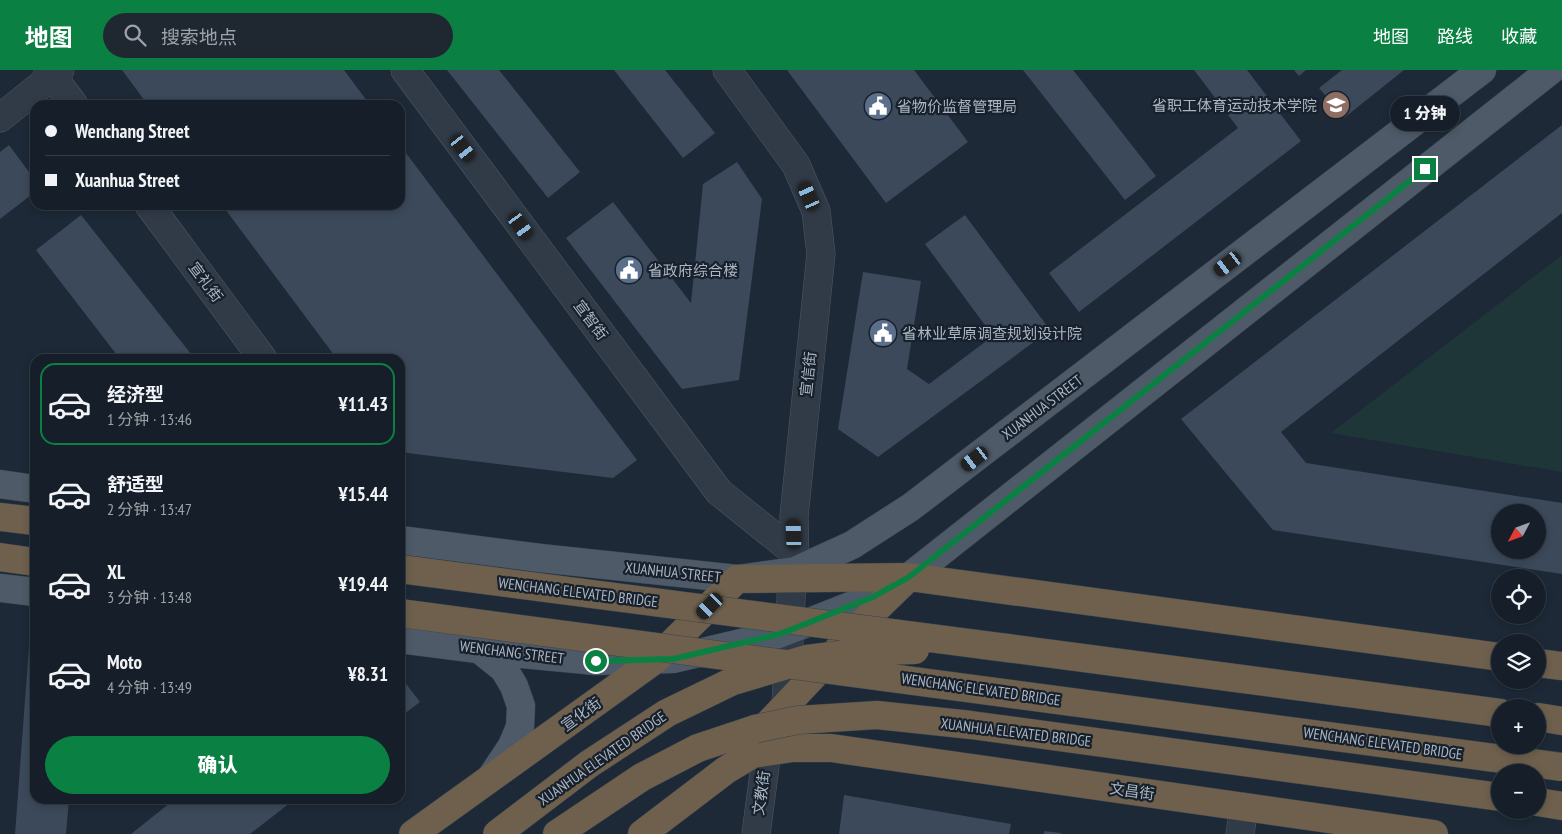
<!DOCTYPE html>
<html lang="zh">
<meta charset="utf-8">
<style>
:root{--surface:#161f29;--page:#1f2731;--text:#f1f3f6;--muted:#9ea2a8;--line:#353d46;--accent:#0b8043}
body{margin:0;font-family:"PT Sans Narrow","Noto Sans SC",sans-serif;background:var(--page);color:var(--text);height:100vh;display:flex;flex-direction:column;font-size:19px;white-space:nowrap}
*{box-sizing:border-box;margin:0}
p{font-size:16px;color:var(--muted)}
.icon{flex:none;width:28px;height:28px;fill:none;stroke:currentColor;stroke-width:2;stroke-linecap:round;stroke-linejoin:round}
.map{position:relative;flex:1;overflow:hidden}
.panel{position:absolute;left:30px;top:284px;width:375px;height:450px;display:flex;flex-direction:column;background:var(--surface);border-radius:15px;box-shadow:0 2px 8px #0003,0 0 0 1px var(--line)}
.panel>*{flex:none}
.guide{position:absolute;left:30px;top:30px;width:375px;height:110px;border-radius:15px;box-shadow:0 2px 8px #0003,0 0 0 1px var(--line);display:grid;align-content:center;height:110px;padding:0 15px;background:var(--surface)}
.needle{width:32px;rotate:229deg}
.fabs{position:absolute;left:1491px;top:434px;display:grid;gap:10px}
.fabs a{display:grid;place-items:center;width:55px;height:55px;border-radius:50%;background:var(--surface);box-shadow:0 2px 8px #0003,0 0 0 1px var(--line);font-size:25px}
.end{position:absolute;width:22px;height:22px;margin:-11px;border:6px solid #0b8043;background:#fff;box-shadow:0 0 0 2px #fff}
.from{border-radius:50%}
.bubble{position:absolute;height:35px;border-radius:18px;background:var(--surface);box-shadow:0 2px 8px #0003,0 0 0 1px var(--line);font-size:16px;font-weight:800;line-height:35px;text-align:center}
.car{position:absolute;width:15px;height:30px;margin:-15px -8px;border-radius:6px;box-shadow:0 0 4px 1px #0007;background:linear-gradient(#222 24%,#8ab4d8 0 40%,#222 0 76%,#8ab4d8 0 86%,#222 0)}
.guide b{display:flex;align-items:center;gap:18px;height:48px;font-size:19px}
.guide b+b{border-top:1px solid var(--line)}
.guide i{width:12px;height:12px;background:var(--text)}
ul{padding:9px 0 0;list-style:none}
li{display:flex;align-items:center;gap:15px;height:82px;margin:0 10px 8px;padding:0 5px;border:2px solid transparent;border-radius:15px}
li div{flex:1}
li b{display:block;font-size:19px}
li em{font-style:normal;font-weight:800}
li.current{border-color:var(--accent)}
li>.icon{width:45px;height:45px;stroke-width:1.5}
.button{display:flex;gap:10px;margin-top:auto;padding:10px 15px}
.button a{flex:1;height:58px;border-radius:30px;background:var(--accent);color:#fff;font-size:20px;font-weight:800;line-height:58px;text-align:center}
header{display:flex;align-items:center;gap:30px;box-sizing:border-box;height:70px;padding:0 25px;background:var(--accent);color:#fff}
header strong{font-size:24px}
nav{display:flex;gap:28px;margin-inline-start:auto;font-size:18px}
.search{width:350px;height:45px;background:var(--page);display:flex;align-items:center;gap:12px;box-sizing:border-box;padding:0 18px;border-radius:28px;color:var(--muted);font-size:19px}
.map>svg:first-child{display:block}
</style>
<header>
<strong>地图</strong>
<div class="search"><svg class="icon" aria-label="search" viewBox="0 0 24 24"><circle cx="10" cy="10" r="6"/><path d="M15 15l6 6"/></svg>搜索地点</div>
<nav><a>地图</a><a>路线</a><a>收藏</a></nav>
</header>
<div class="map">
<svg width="1562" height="764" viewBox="0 0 1562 764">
<rect width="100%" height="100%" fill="#1d2937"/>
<!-- green -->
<path fill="#1f3638" d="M1562,185v217l-231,-39z"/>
<!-- building -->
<path fill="#3b495a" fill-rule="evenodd" d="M122,0h222l26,35h-222z
M447,0h52l81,102 -32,26z
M614,0h51l50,63 -32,25z
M787,0h127l54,72 -82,61z
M1023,0h50l83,106 -31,24z
M1194,0h53l54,71 -222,171 -30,-39 189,-145z
M1294,0h12l-7,6z
M1342,0h62l-60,48 -25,-30z
M1562,55v88l-281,219 25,31 256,40v71l-289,-44 -92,-111zM1500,442h38v38h-38z
M9,75l26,35v12l-35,27v-67z
M400,75l237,315 -24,18 -206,-25 -7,-10v-84h-63l-115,-154h178z
M737,92l25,37 -23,181 -57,9 -116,-151 47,-36 78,101 12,-119z
M81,145l114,144h-75l-84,-109z
M965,145l85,115 -172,127 -40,-28 25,-157 58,9 -14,88 22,15 64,-48 -68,-92z
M31,550l4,1v178h34l-3,35h-51z
M400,606l20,26 -20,15z
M844,725l167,29 -2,10h-170z
M175,729h120l-45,35h-119z
M1044,761l17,2v1h-17z"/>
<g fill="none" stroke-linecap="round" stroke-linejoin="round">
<defs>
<path id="minor" d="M48,0l26,35
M405,0l314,422 76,61
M727,0l69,95 20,46 5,43 -27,262 1,55 -3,7 -6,126
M0,48l60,-48
M149,135l114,154
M756,764l11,-83
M1240,764l4,-27"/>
<path id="major" d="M0,414l35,5
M400,470l140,18 197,21 58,-8 57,-26 59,-38 571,-437
M0,518l35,4
M400,569l101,13 95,9 77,-2 106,-25 94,-37 36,-20 642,-507
M479,579l25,20 10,17 7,20 -1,21 -8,19 -20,30"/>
<path id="highway" d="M0,447l35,4
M0,487l35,5
M1007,578l493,65
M1538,593l24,3
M1538,647l24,4
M756,667l120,-128 33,-32
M1538,732l24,4
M413,764l242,-174 82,-81 172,-2 591,80
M557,764l85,-57 56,-29 57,-19
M642,764l84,-64 27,-16 39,-6h39l603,86"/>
</defs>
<!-- minor casing -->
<use href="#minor" stroke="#4e5966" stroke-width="29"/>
<!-- major casing -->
<use href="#major" stroke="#3a4451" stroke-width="29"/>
<!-- highway casing -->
<use href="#highway" stroke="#39434e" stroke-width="29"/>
<!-- minor -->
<use href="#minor" stroke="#313b47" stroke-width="28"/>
<!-- major -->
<use href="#major" stroke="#4e5a68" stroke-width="28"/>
<!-- highway -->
<use href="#highway" stroke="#6e604d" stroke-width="28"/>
<defs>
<path id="highway-bridge" d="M400,499l607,79
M400,543l1162,154
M755,659l43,-9 79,-5 94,10 529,72
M497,764l92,-70 78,-51 66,-32 74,-22 65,-8 43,-1"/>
</defs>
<!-- highway-bridge casing -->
<use href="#highway-bridge" stroke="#39434e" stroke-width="29" stroke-linecap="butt"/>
<!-- highway-bridge -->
<use href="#highway-bridge" stroke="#6e604d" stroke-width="28"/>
</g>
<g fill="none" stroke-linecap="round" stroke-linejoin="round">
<!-- route -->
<path stroke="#0b8043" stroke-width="6" d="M596,591l77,-2 107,-25 93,-37 36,-20 516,-408"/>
</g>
<!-- icons -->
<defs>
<symbol id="school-disc" viewBox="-11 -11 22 22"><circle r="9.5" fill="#8d6e63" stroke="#17202b"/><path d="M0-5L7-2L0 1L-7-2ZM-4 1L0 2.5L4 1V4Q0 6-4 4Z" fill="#fff"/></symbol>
<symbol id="civic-disc" viewBox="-11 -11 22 22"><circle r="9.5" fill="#5c6f8a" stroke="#17202b"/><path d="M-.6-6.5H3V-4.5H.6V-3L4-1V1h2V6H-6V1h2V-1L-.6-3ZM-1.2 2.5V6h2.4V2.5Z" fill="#fff"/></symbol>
</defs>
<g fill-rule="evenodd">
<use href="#school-disc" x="1320" y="19" width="32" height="32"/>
<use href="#civic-disc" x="862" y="20" width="32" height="32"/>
<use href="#civic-disc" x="613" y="184" width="32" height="32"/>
<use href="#civic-disc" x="867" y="247" width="32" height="32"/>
</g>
<g text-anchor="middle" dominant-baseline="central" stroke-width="4.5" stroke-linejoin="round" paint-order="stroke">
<!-- poi labels -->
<g font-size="15" fill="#aab6c5" stroke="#17202b" text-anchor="start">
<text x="1317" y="35" text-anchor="end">省职工体育运动技术学院</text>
<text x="897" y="36">省物价监督管理局</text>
<text x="648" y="200">省政府综合楼</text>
<text x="902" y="263">省林业草原调查规划设计院</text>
</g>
<!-- street labels -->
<g font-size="15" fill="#aab6c5" stroke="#17202b">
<text transform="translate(206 212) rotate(53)">宣礼街</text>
<text transform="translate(591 250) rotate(53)">宣智街</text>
<text transform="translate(808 304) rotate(-84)">宣信街</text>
<text transform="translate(1042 337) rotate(-37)">XUANHUA STREET</text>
<text transform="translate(673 502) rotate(6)">XUANHUA STREET</text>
<text transform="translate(578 522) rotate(7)">WENCHANG ELEVATED BRIDGE</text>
<text transform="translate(512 582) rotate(7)">WENCHANG STREET</text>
<text transform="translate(981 619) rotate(8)">WENCHANG ELEVATED BRIDGE</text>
<text transform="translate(581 644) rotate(-36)">宣化街</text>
<text transform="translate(1016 662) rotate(7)">XUANHUA ELEVATED BRIDGE</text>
<text transform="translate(1383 673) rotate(8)">WENCHANG ELEVATED BRIDGE</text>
<text transform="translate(602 688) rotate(-35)">XUANHUA ELEVATED BRIDGE</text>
<text transform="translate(1132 721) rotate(8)">文昌街</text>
<text transform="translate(761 723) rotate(-82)">文教街</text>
</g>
</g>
</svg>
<div class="fabs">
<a><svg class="needle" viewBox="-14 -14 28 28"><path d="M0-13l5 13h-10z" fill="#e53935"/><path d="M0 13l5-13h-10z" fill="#9ea2a8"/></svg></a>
<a><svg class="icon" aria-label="locate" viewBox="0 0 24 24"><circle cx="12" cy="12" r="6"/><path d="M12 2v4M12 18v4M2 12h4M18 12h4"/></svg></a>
<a><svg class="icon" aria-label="layers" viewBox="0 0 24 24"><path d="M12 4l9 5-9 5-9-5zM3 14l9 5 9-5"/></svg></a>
<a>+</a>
<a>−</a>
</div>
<i class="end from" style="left:596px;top:591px"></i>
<i class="end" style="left:1425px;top:99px"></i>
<div class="bubble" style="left:1390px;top:26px;width:70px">1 分钟</div>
<i class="car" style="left:463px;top:78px;rotate:143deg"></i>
<i class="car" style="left:809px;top:126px;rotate:336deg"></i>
<i class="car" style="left:521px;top:156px;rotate:144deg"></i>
<i class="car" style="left:1228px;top:194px;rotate:233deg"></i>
<i class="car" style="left:975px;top:389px;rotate:233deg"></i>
<i class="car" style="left:794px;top:464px;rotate:358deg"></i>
<i class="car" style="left:710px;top:536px;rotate:225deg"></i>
<div class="guide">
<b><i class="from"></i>Wenchang Street</b>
<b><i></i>Xuanhua Street</b>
</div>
<section class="panel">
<ul>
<li class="current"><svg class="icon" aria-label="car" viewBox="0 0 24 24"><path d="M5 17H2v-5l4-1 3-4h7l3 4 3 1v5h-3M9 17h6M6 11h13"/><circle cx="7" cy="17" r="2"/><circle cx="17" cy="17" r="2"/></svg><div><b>经济型</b><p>1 分钟 · 13:46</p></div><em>¥11.43</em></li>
<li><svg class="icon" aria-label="car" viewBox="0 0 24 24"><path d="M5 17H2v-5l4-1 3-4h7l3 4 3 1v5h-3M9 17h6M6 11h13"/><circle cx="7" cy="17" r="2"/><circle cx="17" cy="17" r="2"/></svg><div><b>舒适型</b><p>2 分钟 · 13:47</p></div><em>¥15.44</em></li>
<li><svg class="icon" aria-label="car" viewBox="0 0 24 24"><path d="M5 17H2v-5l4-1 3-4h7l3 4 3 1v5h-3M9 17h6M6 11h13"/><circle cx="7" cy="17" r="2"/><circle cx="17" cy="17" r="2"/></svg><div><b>XL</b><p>3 分钟 · 13:48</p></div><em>¥19.44</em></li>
<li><svg class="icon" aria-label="car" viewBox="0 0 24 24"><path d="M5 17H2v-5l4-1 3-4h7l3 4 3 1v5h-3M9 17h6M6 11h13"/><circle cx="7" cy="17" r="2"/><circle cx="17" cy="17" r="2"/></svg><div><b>Moto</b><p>4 分钟 · 13:49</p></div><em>¥8.31</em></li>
</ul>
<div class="button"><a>确认</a></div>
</section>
</div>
